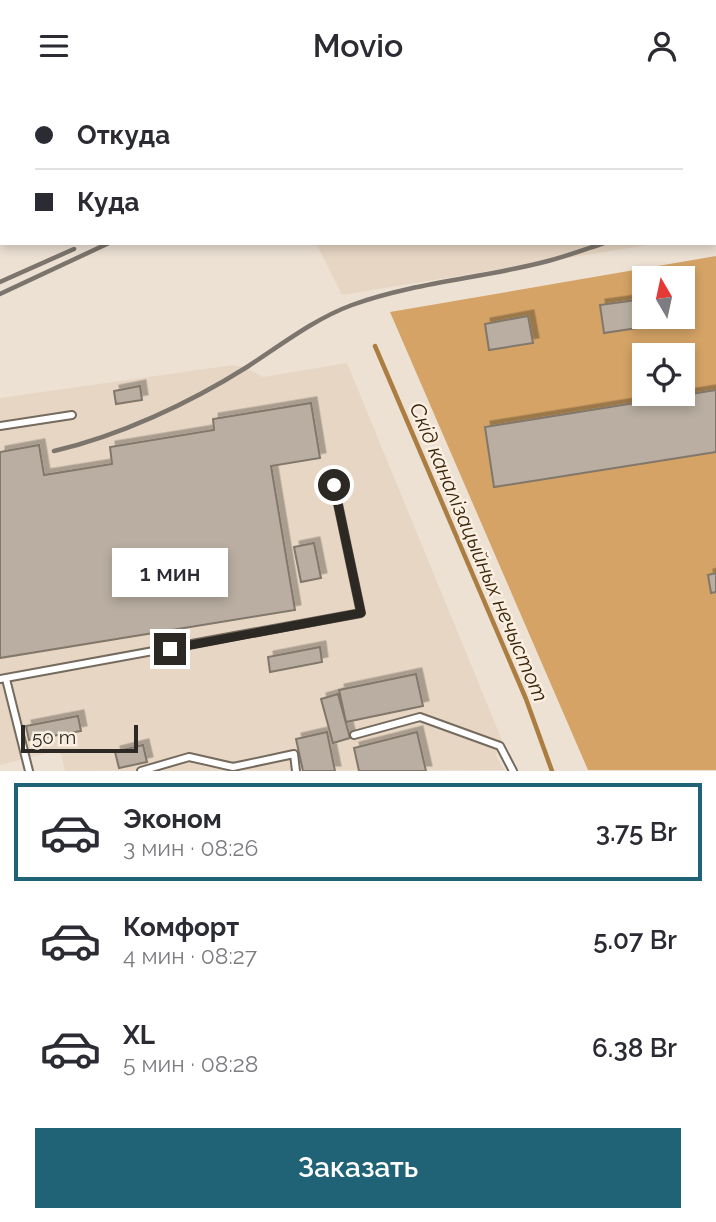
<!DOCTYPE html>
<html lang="ru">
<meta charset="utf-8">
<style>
:root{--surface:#fff;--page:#f7f7f7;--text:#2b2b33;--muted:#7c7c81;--line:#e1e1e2;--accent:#206276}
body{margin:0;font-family:Raleway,sans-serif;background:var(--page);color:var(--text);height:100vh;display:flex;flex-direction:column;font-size:26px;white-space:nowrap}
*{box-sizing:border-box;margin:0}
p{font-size:23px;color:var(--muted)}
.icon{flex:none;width:38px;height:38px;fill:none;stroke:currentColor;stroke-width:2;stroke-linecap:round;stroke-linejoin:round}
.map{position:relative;height:680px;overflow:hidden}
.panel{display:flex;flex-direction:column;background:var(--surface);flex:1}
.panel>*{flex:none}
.banner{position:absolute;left:0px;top:0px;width:718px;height:154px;box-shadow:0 4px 10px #0003;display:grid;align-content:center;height:154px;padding:0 35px;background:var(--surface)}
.needle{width:46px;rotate:351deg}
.fabs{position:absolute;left:632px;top:175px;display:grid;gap:14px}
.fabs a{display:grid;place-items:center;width:63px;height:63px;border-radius:0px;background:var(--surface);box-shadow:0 4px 10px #0003;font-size:35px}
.scale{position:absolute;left:21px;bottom:18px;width:117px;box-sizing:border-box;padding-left:7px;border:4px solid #2c2823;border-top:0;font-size:19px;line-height:24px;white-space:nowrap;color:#2c2823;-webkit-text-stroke:5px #faefe1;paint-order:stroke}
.end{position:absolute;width:32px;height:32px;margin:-16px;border:9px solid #2c2823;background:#fff;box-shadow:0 0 0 4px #fff}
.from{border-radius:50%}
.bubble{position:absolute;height:49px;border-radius:0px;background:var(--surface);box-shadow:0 4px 10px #0003;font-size:23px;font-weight:600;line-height:49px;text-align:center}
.banner b{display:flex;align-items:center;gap:24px;height:66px;font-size:26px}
.banner b+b{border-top:2px solid var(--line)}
.banner i{width:18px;height:18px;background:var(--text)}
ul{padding:12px 0 0;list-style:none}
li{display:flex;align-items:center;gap:21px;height:98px;margin:0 14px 10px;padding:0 21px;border:4px solid transparent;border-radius:0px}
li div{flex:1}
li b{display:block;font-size:26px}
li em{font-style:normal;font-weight:600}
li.current{border-color:var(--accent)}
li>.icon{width:63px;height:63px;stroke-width:1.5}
.cta{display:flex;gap:14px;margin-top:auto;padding:14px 35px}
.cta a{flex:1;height:80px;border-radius:0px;background:var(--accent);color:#fff;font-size:28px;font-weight:600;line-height:80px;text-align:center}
header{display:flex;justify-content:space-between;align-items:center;height:91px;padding:0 35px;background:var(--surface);font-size:32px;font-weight:600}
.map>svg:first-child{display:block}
</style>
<header><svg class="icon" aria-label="menu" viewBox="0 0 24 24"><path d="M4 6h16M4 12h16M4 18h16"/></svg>Movio<svg class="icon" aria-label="person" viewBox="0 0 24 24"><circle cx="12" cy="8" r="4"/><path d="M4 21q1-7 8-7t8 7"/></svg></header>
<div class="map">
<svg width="716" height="680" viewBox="0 0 716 680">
<defs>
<filter id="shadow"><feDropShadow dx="5.5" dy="-5.5" stdDeviation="0" flood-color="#0004"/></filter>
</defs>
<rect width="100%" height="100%" fill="#ede1d4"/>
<!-- built -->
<path fill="#e7d6c3" d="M240,0h476v143v-141z
M316,152h343l-317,52z
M347,272l155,377 -6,15 8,15 -439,1 -5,-21 -60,15v-367l233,-33 13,3 17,9z"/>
<!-- forest -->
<path fill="#d4a365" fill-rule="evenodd" d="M716,165v514h-128l-198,-458zM644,187h38v39h-38zM644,264h38v39h-38z"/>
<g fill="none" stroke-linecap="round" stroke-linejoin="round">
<!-- stream -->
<path stroke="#ac7d40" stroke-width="4.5" d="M154,0v2
M375,255l151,353 26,72"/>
</g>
<!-- building -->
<path fill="#b9aea1" stroke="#81776a" stroke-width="2" filter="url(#shadow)" d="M644,208v18h32l1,5 -73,11 -4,-28z
M528,225l5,27 -44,7 -4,-26z
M140,295l2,14 -26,4 -2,-13z
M716,299v62l-222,35 -9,-60z
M311,312l9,55 -49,8 24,144 -295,48v-206l39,-7 5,30 68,-11 -2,-17 104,-17 -1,-11z
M314,452l7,35 -20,4 -7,-35z
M716,482v19l-5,1 -3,-18z
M320,556l2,15 -52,10 -2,-15z
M416,583l7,32 -77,16 -7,-32z
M338,603l12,44 -17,5 -12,-44z
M78,625l3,15 -52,9 -3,-14z
M327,641l8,39h-32l-7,-32z
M417,641l9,39h-67l-5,-23z
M143,654l4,17 -28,6 -4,-16z"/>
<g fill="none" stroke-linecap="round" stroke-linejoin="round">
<defs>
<path id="lane" d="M0,335l72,-11
M0,588l361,-66 -27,-128
M6,588l23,92
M354,644l66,-18 80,29 13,25
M141,680l48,-14 44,10 61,-13 2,17"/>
</defs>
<!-- lane casing -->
<use href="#lane" stroke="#746a5e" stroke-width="10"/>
<!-- lane -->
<use href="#lane" stroke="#fff" stroke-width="6"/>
<!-- rail -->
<path stroke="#7c756d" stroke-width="4.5" d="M322,2l2,-2
M338,2l3,-2
M368,2l3,-2
M468,2l4,-2
M716,4v-1
M0,191l74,-33
M0,203l109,-51
M54,360c65,-15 136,-48 193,-84 34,-22 67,-48 105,-62 64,-23 132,-27 196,-44 19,-5 38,-12 56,-18"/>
</g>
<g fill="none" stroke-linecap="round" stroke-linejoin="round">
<!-- route -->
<path stroke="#2c2823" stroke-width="9" d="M170,558l191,-36 -27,-128"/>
</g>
<g text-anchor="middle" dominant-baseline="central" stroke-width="5" stroke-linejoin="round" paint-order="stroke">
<!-- water labels -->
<g font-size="21" font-style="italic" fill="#3a260a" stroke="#faefe1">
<text transform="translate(479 461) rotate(67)">Скід каналізацыйных нечыстот</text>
</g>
</g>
</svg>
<div class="fabs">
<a><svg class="needle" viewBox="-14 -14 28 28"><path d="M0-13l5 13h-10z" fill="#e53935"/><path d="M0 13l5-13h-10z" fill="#7c7c81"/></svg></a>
<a><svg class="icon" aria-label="locate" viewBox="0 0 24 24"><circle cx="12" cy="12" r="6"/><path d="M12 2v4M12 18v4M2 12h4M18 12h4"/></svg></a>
</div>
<div class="scale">50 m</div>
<i class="end from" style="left:334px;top:394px"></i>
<i class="end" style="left:170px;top:558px"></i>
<div class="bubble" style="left:112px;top:457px;width:116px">1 мин</div>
<div class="banner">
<b><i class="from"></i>Откуда</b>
<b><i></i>Куда</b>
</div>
</div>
<section class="panel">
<ul>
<li class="current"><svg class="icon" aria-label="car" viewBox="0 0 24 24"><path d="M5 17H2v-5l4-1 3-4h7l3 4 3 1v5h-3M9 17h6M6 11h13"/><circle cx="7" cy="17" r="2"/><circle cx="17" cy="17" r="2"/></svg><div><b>Эконом</b><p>3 мин · 08:26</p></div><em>3.75 Br</em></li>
<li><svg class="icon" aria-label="car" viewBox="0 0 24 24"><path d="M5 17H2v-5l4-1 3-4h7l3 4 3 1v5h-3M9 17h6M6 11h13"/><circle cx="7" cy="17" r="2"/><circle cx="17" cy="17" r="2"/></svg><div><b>Комфорт</b><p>4 мин · 08:27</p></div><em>5.07 Br</em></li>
<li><svg class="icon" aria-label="car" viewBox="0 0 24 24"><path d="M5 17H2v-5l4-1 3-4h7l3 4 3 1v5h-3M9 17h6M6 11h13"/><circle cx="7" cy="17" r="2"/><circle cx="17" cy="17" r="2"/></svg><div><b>XL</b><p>5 мин · 08:28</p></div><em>6.38 Br</em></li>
</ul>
<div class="cta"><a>Заказать</a></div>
</section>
